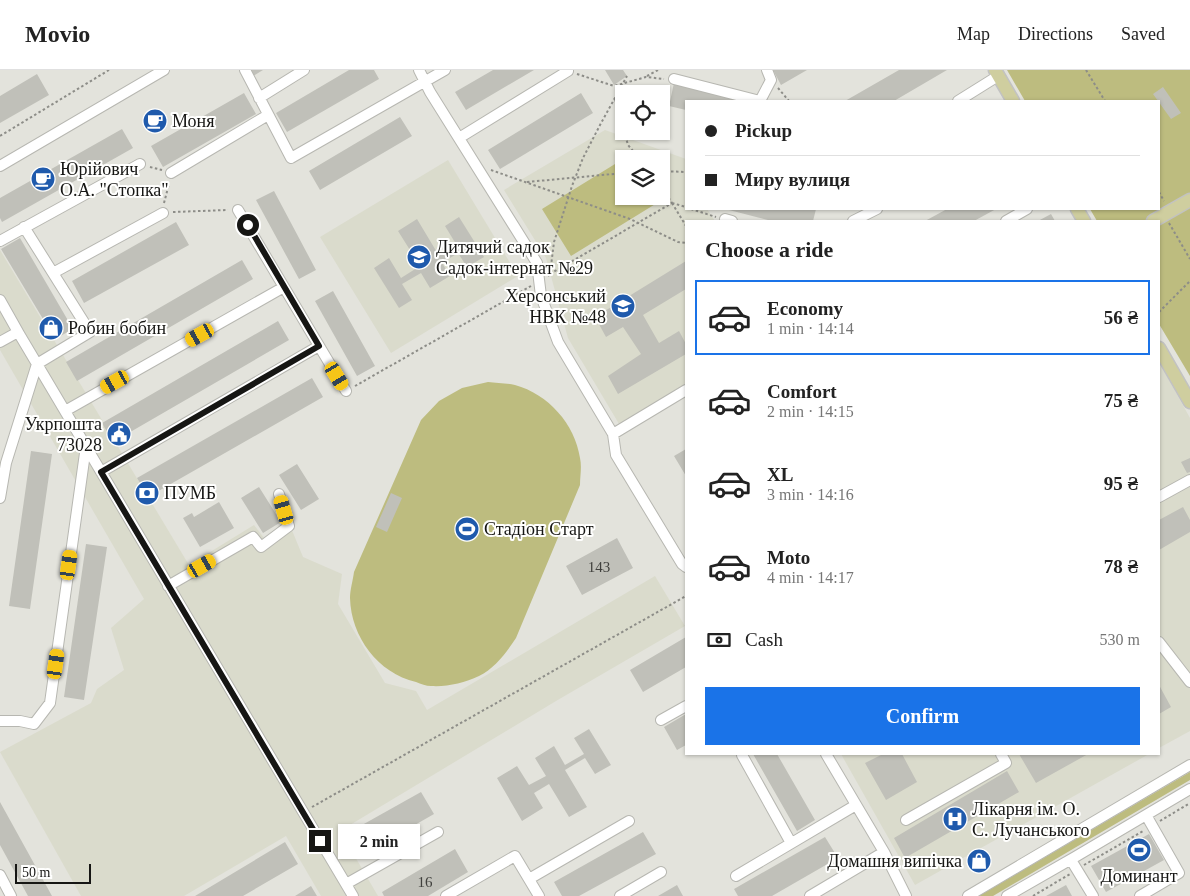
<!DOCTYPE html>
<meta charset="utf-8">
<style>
:root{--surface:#fff;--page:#f6f6f6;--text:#222;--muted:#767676;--line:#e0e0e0;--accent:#1a73e8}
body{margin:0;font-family:"Times New Roman",serif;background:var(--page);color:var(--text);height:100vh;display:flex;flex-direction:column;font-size:19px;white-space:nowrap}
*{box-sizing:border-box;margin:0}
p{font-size:16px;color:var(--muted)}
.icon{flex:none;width:28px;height:28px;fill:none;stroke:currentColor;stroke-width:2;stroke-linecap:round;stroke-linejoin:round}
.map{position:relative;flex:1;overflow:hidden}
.drawer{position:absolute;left:685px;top:150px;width:475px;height:535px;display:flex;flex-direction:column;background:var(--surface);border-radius:0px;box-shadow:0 1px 4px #0004}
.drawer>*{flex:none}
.hud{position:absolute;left:685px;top:30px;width:475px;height:110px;border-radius:0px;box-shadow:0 1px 4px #0004;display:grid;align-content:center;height:110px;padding:0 20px;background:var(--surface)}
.controls{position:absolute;left:615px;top:15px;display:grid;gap:10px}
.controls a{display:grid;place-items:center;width:55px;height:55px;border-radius:0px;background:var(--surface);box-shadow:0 1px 4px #0004;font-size:25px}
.scale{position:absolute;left:15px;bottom:12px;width:76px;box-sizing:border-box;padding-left:5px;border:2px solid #161614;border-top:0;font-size:14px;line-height:18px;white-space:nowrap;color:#161614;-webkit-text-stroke:4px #fffffe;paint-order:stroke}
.end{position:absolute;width:22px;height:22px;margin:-11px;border:6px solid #161614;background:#fff;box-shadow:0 0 0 2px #fff}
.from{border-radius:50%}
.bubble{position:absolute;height:35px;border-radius:0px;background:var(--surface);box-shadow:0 1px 4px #0004;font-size:16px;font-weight:600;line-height:35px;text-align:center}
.car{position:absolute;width:15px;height:30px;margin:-15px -8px;border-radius:6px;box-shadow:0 0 4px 1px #0007;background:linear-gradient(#f5c518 24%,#345 0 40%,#f5c518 0 76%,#345 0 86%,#f5c518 0)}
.hud b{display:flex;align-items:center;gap:18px;height:48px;font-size:19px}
.hud b+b{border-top:1px solid var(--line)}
.hud i{width:12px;height:12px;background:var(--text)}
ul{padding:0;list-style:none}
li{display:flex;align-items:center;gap:15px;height:75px;margin:0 10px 8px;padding:0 10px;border:2px solid transparent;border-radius:0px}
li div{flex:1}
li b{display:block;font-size:19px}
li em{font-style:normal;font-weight:600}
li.current{border-color:var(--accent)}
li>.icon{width:45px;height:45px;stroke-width:1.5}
h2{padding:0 20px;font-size:22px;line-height:60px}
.pay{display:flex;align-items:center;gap:12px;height:55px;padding:0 20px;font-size:19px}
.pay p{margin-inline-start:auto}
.action{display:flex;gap:10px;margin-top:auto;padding:10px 20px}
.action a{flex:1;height:58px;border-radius:0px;background:var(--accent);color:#fff;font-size:20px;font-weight:600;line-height:58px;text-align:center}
header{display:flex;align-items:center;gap:30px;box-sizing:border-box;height:70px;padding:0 25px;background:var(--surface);border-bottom:1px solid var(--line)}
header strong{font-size:24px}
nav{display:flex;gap:28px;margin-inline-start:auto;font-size:18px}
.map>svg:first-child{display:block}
</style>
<header>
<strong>Movio</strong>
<nav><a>Map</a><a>Directions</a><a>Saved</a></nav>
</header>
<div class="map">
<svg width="1190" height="826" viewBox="0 0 1190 826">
<rect width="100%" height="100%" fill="#e3e3dc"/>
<!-- built -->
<path fill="#dadbcc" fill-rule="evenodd" d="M605,60l81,29v50h21l8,12h-29v169l-64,39 -54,-91 -22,-80 -42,-68zM624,89h37v37h-37z
M448,90l70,116 -127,77 -71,-116z
M0,180l189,315 65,-40 14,18 23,-15 12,29 39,17 -4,30 47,79 31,8 11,19 228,-134 30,50 -129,75 -216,130 38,65h-57l-35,-60 -102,60h-103l-81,-144 91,-49 6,-14 27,-19 -13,-42 33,-29 -144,-249z
M1159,292l31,56v313l-31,17z
M841,684h308l-234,131z"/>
<!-- green -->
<path fill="#bdbc7f" d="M1007,0h183v306l-31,-52v-103h-62l-7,-12h69v-108h-134z
M628,86l1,3h-5v37h29l4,7 -86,53 -29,-47z
M488,312c8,1 18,1 27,3 33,9 60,39 65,73 2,9 0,18 0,27l-64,153c-10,15 -21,30 -37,38 -15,7 -32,11 -48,10 -5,0 -10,-2 -15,-4 -38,-9 -65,-45 -66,-84 0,-8 3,-18 4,-26l67,-152 18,-19 23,-13z
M1190,702v8l-197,116h-14z"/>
<!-- building -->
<path fill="#c0c0b9" d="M250,0h13l-10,6z
M349,0h25l5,9 -92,53 -11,-19z
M493,0h41l-68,40 -11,-18z
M605,0h18l4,6 -13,9z
M773,0h34l-26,15z
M899,0h48l-53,31h-49z
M37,4l12,21 -49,28v-27z
M674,13l70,18h-58v9l-17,-4z
M1163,17l18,26 -10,6 -18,-25z
M244,23l12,21 -93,53 -12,-21z
M581,23l12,20 -93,56 -12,-19z
M400,47l12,19 -92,54 -11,-19z
M122,59l11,19 -131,74 -2,-4v-20z
M274,121l42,79 -17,9 -43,-79z
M729,139h87l-3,12h-41l-43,-11z
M947,139h49l-22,12h-49z
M1051,144l4,7h-17z
M459,147l25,40 -17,10 -9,-14 -16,10 8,13 -20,12 -9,-15 -19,11 10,16 -13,8 -25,-40 15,-10 12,20 19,-12 -22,-35 19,-12 21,35 18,-10 -11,-18z
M176,152l13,23 -105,58 -12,-22z
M20,168l53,91 -18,10 -54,-90z
M242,190l11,19 -176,102 -11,-19z
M686,191v28l-43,26 16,28 20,-12 7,13v10l-68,40 -10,-18 33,-22 -18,-27 -17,10 -11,-20z
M333,221l42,75 -18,10 -42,-75z
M278,251l11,19 -176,102 -11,-19z
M312,308l11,19 -175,100 -11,-19z
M686,379v27l-12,-20z
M31,381l21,3 -22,155 -21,-3z
M1190,388v14l-3,1 -6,-11z
M297,394l22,35 -18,11 -22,-35z
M259,417l22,35 -18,11 -22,-35z
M391,423l11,5 -15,34 -11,-5z
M219,432l15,26 -34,19 -17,-29 9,-5 2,4z
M1183,437l7,13v12l-31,18v-30z
M617,468l16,30 -51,27 -16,-29z
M86,474l21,3 -23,153 -20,-3z
M686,567v30l-43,25 -13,-22z
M1159,615l12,22 -12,7z
M686,644v31l-9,5 -13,-23z
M589,659l22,36 -16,9 -10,-16 -20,12 22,37 -18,10 -20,-33 -15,9 9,15 -21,13 -25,-43 20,-12 12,19 17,-9 -11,-18 19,-12 11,19 19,-11 -10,-16z
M753,684h24l38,66 -18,11z
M883,684h19l15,28 -31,18 -21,-37z
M1019,684h69l-52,29z
M1007,701l12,21 -114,66 -11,-20z
M421,722l13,22 -75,43 -13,-23z
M0,732l52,94h-24l-28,-51z
M643,762l13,22 -77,42h-17l-8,-14z
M1149,764l15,26 -58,32 -15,-26z
M825,767l13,21 -66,38h-34l-4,-7z
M285,772l13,22 -55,32h-48z
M455,779l13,23 -40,24h-44l-2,-4z
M677,815l6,11h-25z
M1066,815l6,11h-26z
M311,816l6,10h-22z"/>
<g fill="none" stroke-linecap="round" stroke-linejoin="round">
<defs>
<path id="minor" d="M245,0l46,88 154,-88
M419,0l11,22 107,171 4,33 17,46 55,92 3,21 66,109 4,3
M674,9l86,22 11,-21 -4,-10
M259,28l45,-28
M958,31l40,-25
M459,68l109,-67
M0,96l164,-96
M171,103l97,-58
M238,140l108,181
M725,149l7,2
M853,151l24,-12
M1006,151l21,-12
M0,171l140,-77
M53,203l110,-60
M0,230l18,32 335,564
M0,272l18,-10
M65,341l219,-124
M613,364l73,-44
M101,402l218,-126
M1159,427l31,-17
M0,428l6,-35 31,-99 53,-32 -66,-105
M168,516l85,-49 8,10 28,-21 -10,-32
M1159,572l31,40
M661,650l25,-14
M0,651h20l14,3 16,-21 36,-257
M826,684l58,98 22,44
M742,685l49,88
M906,750l100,-57 -5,-9
M1071,790l22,36
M0,805l11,21
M736,806l120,-71
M529,809l100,-58
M346,814l92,-52
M446,826l69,-40 24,40
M620,826l41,-24
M810,826l74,-44
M968,826l222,-131
M1007,826l68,-39 115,-68
M1140,826l39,-23 -33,-58"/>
<path id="major" d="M995,0l18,31
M1077,139l7,12
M1153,151l37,-21
M1159,278l31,54"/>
</defs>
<!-- minor casing -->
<use href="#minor" stroke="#b7b7b1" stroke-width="12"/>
<!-- major casing -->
<use href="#major" stroke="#c2c2c2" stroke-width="15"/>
<!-- path -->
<path stroke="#8d8d88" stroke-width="2" stroke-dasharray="2.5 2.5" stroke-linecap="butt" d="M1086,0l19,31
M577,4l37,12 32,-9 18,2
M647,6l11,-6
M778,18l11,13
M615,29l9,32
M624,61l4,14 12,14
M0,66l109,-66
M150,97l12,3
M491,100l139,49 48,23 8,1
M661,101l25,1
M527,112l97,-9
M1159,122l5,9
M164,133l5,-19
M672,133l14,23
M672,133l14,4
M691,139l25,8
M173,142l55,-2
M1169,153l21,36
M550,204l122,-71 -11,-17
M548,206l2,-2 4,-32 18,-56 11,-28 17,-33 27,-49
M1159,242l31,-31
M355,316l176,-100
M312,737l374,-211
M1160,751l30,-18
M1084,795l59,-34
M1033,826l37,-22"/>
<!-- minor -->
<use href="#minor" stroke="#fff" stroke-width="10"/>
<!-- major -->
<use href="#major" stroke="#cfce9f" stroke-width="12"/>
</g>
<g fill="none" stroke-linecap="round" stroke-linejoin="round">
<!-- route -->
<path stroke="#161614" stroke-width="6" d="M248,155l71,121 -218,126 219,369"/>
</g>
<!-- icons -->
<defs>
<symbol id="cafe-disc" viewBox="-11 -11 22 22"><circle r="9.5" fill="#1f5aac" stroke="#fffffe"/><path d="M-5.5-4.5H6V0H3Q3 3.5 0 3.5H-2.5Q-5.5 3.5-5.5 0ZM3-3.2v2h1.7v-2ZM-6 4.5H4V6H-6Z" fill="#fff"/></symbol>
<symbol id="school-disc" viewBox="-11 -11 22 22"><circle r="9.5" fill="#1f5aac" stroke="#fffffe"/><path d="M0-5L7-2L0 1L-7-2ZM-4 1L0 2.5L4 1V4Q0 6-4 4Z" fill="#fff"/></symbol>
<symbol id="shop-disc" viewBox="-11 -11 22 22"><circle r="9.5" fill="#1f5aac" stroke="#fffffe"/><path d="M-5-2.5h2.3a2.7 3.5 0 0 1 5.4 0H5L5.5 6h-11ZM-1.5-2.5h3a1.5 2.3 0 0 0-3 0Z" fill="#fff"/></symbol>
<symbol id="civic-disc" viewBox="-11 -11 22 22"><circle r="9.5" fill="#1f5aac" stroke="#fffffe"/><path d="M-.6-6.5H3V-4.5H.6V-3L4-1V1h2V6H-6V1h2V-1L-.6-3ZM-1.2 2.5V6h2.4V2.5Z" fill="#fff"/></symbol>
<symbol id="bank-disc" viewBox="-11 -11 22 22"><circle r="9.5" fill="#1f5aac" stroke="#fffffe"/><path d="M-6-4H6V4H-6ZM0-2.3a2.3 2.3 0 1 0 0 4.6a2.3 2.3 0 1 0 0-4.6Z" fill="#fff"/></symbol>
<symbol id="stadium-disc" viewBox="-11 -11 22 22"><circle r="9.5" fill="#1f5aac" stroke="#fffffe"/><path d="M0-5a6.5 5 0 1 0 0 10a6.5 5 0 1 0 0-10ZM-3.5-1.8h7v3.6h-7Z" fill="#fff"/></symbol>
<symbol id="hospital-disc" viewBox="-11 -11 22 22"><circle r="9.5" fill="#1f5aac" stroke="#fffffe"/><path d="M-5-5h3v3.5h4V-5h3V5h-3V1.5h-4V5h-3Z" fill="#fff"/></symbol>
</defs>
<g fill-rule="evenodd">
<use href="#cafe-disc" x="141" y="37" width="28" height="28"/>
<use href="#cafe-disc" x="29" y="95" width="28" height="28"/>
<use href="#school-disc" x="405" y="173" width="28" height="28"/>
<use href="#school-disc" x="609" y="222" width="28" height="28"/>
<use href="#shop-disc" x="37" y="244" width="28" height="28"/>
<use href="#civic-disc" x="105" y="350" width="28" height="28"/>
<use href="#bank-disc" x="133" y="409" width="28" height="28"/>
<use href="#stadium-disc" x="453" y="445" width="28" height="28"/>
<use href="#hospital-disc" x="941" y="735" width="28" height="28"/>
<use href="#stadium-disc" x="1125" y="766" width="28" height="28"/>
<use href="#shop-disc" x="965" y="777" width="28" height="28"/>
</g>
<g text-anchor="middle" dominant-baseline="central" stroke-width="4" stroke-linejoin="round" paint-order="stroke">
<!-- number labels -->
<g font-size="15" fill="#40403d">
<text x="599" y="497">143</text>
<text x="425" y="812">16</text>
</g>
<!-- poi labels -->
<g font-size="18" fill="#161614" stroke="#fffffe" text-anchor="start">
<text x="172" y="51">Моня</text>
<text x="60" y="99">Юрійович<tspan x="60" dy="21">О.А. "Стопка"</tspan></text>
<text x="436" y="177">Дитячий садок<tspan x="436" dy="21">Садок-інтернат №29</tspan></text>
<text x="606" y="226" text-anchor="end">Херсонський<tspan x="606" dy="21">НВК №48</tspan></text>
<text x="68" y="258">Робин бобин</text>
<text x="102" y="354" text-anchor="end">Укрпошта<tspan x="102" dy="21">73028</tspan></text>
<text x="164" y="423">ПУМБ</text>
<text x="484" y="459">Стадіон Старт</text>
<text x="972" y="739">Лікарня ім. О.<tspan x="972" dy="21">С. Лучанського</tspan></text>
<text x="962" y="791" text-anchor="end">Домашня випічка</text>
<text x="1139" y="806" text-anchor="middle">Доминант</text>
</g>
</g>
</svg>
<div class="controls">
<a><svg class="icon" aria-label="locate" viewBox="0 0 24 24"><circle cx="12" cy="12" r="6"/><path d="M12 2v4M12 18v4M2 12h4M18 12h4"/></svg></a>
<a><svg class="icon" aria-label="layers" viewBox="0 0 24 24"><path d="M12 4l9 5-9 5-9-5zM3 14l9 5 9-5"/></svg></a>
</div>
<div class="scale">50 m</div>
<i class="end from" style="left:248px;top:155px"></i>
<i class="end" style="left:320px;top:771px"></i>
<div class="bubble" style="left:338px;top:754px;width:82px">2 min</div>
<i class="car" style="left:200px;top:265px;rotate:241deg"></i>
<i class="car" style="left:337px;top:306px;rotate:149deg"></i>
<i class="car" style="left:115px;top:312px;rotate:241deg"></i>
<i class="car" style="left:284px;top:440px;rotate:344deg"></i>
<i class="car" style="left:69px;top:495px;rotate:8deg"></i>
<i class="car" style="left:202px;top:496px;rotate:60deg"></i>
<i class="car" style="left:56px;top:594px;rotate:8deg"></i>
<div class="hud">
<b><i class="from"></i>Pickup</b>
<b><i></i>Миру вулиця</b>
</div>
<section class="drawer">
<h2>Choose a ride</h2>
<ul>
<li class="current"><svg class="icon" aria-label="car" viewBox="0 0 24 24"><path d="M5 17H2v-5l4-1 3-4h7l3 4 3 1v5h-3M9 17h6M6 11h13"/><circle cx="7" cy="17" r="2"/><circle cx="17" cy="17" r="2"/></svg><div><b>Economy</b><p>1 min · 14:14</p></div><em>56 ₴</em></li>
<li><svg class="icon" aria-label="car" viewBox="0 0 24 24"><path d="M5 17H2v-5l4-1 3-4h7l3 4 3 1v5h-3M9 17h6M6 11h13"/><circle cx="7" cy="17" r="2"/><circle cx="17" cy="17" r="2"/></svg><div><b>Comfort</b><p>2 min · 14:15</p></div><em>75 ₴</em></li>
<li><svg class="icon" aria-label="car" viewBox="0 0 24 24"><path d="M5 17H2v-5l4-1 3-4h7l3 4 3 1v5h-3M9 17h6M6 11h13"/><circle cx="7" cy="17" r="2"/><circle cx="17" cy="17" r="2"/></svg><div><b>XL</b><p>3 min · 14:16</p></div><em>95 ₴</em></li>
<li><svg class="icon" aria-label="car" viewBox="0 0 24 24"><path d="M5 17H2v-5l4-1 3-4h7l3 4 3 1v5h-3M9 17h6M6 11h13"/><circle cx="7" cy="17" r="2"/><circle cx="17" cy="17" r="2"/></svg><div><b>Moto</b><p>4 min · 14:17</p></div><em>78 ₴</em></li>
</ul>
<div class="pay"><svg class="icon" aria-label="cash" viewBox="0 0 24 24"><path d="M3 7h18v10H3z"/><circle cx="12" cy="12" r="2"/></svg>Cash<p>530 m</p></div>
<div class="action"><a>Confirm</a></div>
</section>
</div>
